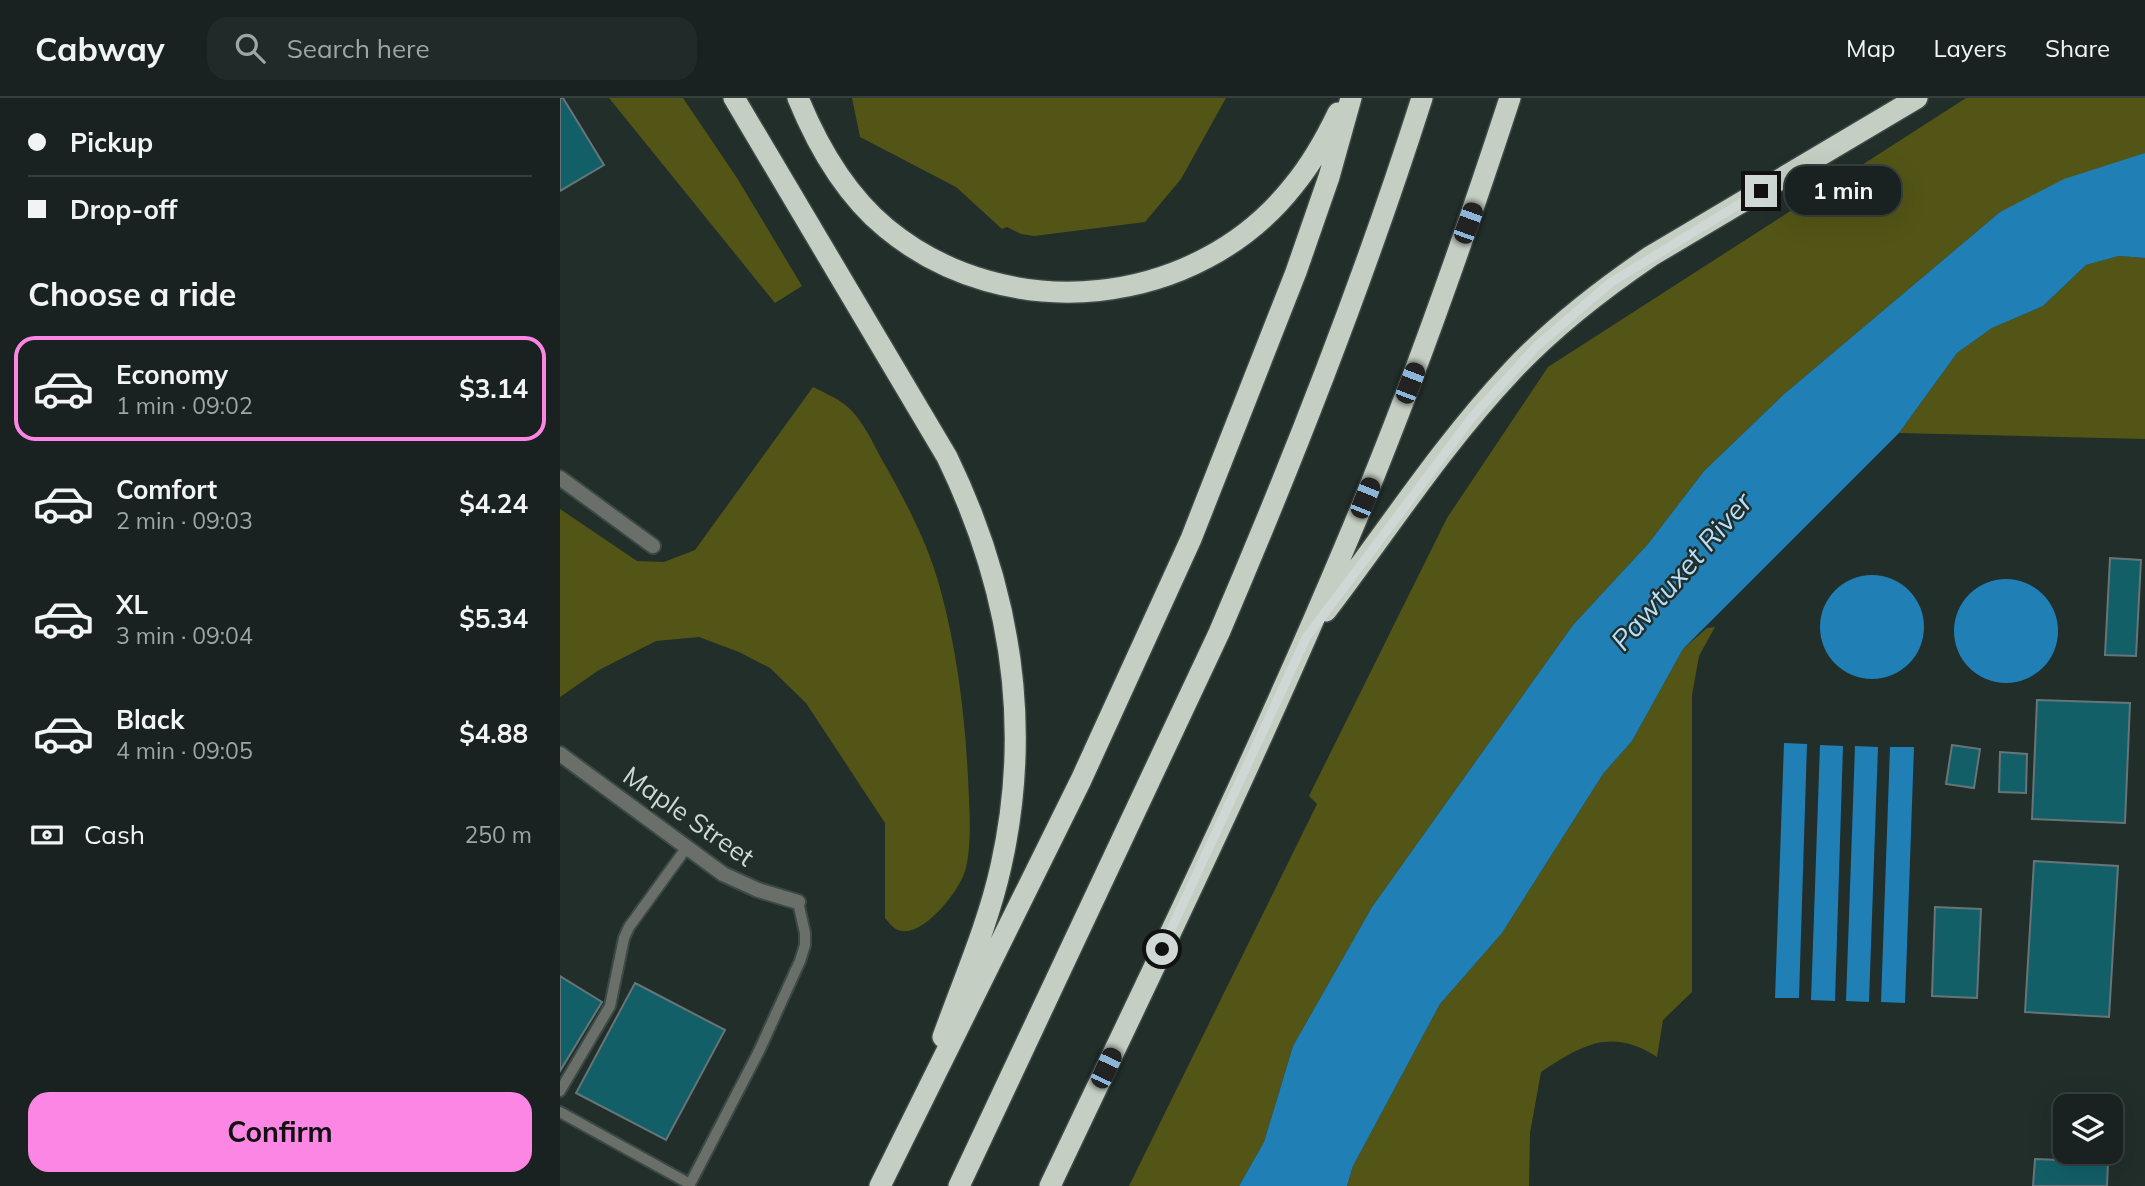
<!DOCTYPE html>
<meta charset="utf-8">
<style>
:root{--surface:#192220;--page:#222a29;--text:#f1f3f6;--muted:#9fa4a5;--line:#373f3e;--accent:#fc86e3}
body{margin:0;font-family:Mulish,sans-serif;background:var(--page);color:var(--text);height:100vh;display:flex;flex-direction:column;font-size:26px;white-space:nowrap}
*{box-sizing:border-box;margin:0}
p{font-size:23px;color:var(--muted)}
.icon{flex:none;width:38px;height:38px;fill:none;stroke:currentColor;stroke-width:2;stroke-linecap:round;stroke-linejoin:round}
.map{position:relative;flex:1;overflow:hidden}
.drawer{display:flex;flex-direction:column;background:var(--surface);width:560px}
.drawer>*{flex:none}
.hud{display:grid;align-content:center;height:154px;padding:0 28px;background:var(--surface)}
.fabs{position:absolute;left:1493px;top:996px;display:grid;gap:14px}
.fabs a{display:grid;place-items:center;width:70px;height:70px;border-radius:14px;background:var(--surface);box-shadow:0 7px 28px #0002,0 0 0 2px var(--line);font-size:35px}
.end{position:absolute;width:32px;height:32px;margin:-16px;border:9px solid #d0d8d6;background:#111;box-shadow:0 0 0 4px #111}
.from{border-radius:50%}
.bubble{position:absolute;height:49px;border-radius:21px;background:var(--surface);box-shadow:0 7px 28px #0002,0 0 0 2px var(--line);font-size:23px;font-weight:700;line-height:49px;text-align:center}
.car{position:absolute;width:21px;height:42px;margin:-21px -10px;border-radius:9px;box-shadow:0 0 5px 2px #0007;background:linear-gradient(#222 24%,#8ab4d8 0 40%,#222 0 76%,#8ab4d8 0 86%,#222 0)}
.hud b{display:flex;align-items:center;gap:24px;height:66px;font-size:26px}
.hud b+b{border-top:2px solid var(--line)}
.hud i{width:18px;height:18px;background:var(--text)}
ul{padding:0;list-style:none}
li{display:flex;align-items:center;gap:21px;height:105px;margin:0 14px 10px;padding:0 14px;border:4px solid transparent;border-radius:21px}
li div{flex:1}
li b{display:block;font-size:26px}
li em{font-style:normal;font-weight:700}
li.on{border-color:var(--accent)}
li>.icon{width:63px;height:63px;stroke-width:1.5}
h2{padding:0 28px;font-size:32px;line-height:84px}
.pay{display:flex;align-items:center;gap:18px;height:77px;padding:0 28px;font-size:26px}
.pay p{margin-inline-start:auto}
.action{display:flex;gap:14px;margin-top:auto;padding:14px 28px}
.action a{flex:1;height:80px;border-radius:21px;background:var(--accent);color:#111;font-size:28px;font-weight:700;line-height:80px;text-align:center}
header{display:flex;align-items:center;gap:42px;box-sizing:border-box;height:98px;padding:0 35px;background:var(--surface);border-bottom:2px solid var(--line)}
header strong{font-size:33px}
nav{display:flex;gap:38px;margin-inline-start:auto;font-size:24px}
.search{width:490px;height:63px;background:var(--page);display:flex;align-items:center;gap:18px;box-sizing:border-box;padding:0 24px;border-radius:21px;color:var(--muted);font-size:26px}
main{display:flex;flex:1;min-height:0}
.map>svg:first-child{display:block}
</style>
<header>
<strong>Cabway</strong>
<div class="search"><svg class="icon" aria-label="search" viewBox="0 0 24 24"><circle cx="10" cy="10" r="6"/><path d="M15 15l6 6"/></svg>Search here</div>
<nav><a>Map</a><a>Layers</a><a>Share</a></nav>
</header>
<main>
<section class="drawer">
<div class="hud">
<b><i class="from"></i>Pickup</b>
<b><i></i>Drop-off</b>
</div>
<h2>Choose a ride</h2>
<ul>
<li class="on"><svg class="icon" aria-label="car" viewBox="0 0 24 24"><path d="M5 17H2v-5l4-1 3-4h7l3 4 3 1v5h-3M9 17h6M6 11h13"/><circle cx="7" cy="17" r="2"/><circle cx="17" cy="17" r="2"/></svg><div><b>Economy</b><p>1 min · 09:02</p></div><em>$3.14</em></li>
<li><svg class="icon" aria-label="car" viewBox="0 0 24 24"><path d="M5 17H2v-5l4-1 3-4h7l3 4 3 1v5h-3M9 17h6M6 11h13"/><circle cx="7" cy="17" r="2"/><circle cx="17" cy="17" r="2"/></svg><div><b>Comfort</b><p>2 min · 09:03</p></div><em>$4.24</em></li>
<li><svg class="icon" aria-label="car" viewBox="0 0 24 24"><path d="M5 17H2v-5l4-1 3-4h7l3 4 3 1v5h-3M9 17h6M6 11h13"/><circle cx="7" cy="17" r="2"/><circle cx="17" cy="17" r="2"/></svg><div><b>XL</b><p>3 min · 09:04</p></div><em>$5.34</em></li>
<li><svg class="icon" aria-label="car" viewBox="0 0 24 24"><path d="M5 17H2v-5l4-1 3-4h7l3 4 3 1v5h-3M9 17h6M6 11h13"/><circle cx="7" cy="17" r="2"/><circle cx="17" cy="17" r="2"/></svg><div><b>Black</b><p>4 min · 09:05</p></div><em>$4.88</em></li>
</ul>
<div class="pay"><svg class="icon" aria-label="cash" viewBox="0 0 24 24"><path d="M3 7h18v10H3z"/><circle cx="12" cy="12" r="2"/></svg>Cash<p>250 m</p></div>
<div class="action"><a>Confirm</a></div>
</section>
<div class="map">
<svg width="1585" height="1088" viewBox="0 0 1585 1088">
<rect width="100%" height="100%" fill="#212e2a"/>
<!-- green -->
<path fill="#535516" d="M49,0h74l54,80 65,108 -27,17z
M292,0h374l-45,81 -36,43 -111,14 -13,-2 -14,-7 -5,2 -46,-42 -96,-50z
M1406,0h179v55l-145,59 -217,183 -79,76 -56,73 -75,81 -201,282 -79,139 -29,96 -25,44h-110l188,-382 -8,-8 138,-278 101,-151z
M1559,158l26,2v181l-246,-6 58,-80 35,-25 51,-22 43,-41z
M253,289c9,5 20,9 28,15 18,11 30,37 40,56 23,40 47,85 59,130 17,61 25,128 28,190 1,26 5,71 -4,96 -7,19 -44,68 -68,55 -4,-2 -8,-8 -11,-11v-95l-79,-120 -36,-35 -31,-16 -40,-15 -43,4 -57,29 -39,27v-188l77,52 27,1 31,-12z
M1155,529l-16,29 -7,39v297l-29,28 -6,37c-45,-30 -76,-12 -116,15l-11,61 -1,53h-182l6,-20 87,-162 62,-71 101,-159 29,-33 51,-92 24,-21z"/>
<!-- water -->
<path fill="#207fb5" d="M1585,55v105l-26,-2 -33,9 -43,41 -51,22 -35,25 -58,80 -216,216 -51,92 -29,33 -101,159 -62,71 -87,162 -6,20h-108l25,-44 29,-96 79,-139 201,-282 75,-81 56,-73 79,-76 217,-183 64,-33z
M1260 529a52 52 0 1 1 104 0a52 52 0 1 1-104 0Z
M1394 533a52 52 0 1 1 104 0a52 52 0 1 1-104 0Z
M1224,645l23,1 -8,254h-24z
M1260,647l23,1 -8,255 -24,-1z
M1295,648l23,1 -9,255 -23,-1z
M1330,649h24l-9,256 -24,-1z"/>
<!-- building -->
<path fill="#125f68" stroke="#677578" stroke-width="2" d="M0,0h3l41,67 -44,26z
M1550,460l31,2 -5,96 -31,-1z
M1477,602l93,3 -5,120 -93,-4z
M1392,647l28,4 -6,39 -28,-4z
M1440,654l27,2 -1,39 -27,-1z
M1474,763l84,5 -9,151 -84,-5z
M1375,809l46,2 -4,89 -45,-2z
M0,878l42,26 -42,69z
M75,885l90,47 -59,110 -90,-47z
M1475,1061l73,3 -1,24h-74z"/>
<g fill="none" stroke-linecap="round" stroke-linejoin="round">
<defs>
<path id="lane" d="M0,993l50,-85 14,-68 5,-11 58,-80
M0,1014l130,72 69,-133 41,-90 5,-16v-12l-7,-31"/>
<path id="street" d="M0,380l93,68
M0,656l163,120 35,16 40,12"/>
<path id="highway" d="M174,0l213,359c63,130 86,266 54,409 -13,59 -38,115 -58,171
M238,0c20,49 47,96 88,130 121,100 311,81 408,-43 18,-22 32,-47 44,-72
M766,513c61,-80 117,-167 186,-240 42,-45 89,-81 139,-115l266,-158
M320,1088l201,-406 110,-241 105,-267 33,-95 22,-79
M399,1088l260,-553c75,-175 145,-353 203,-535
M490,1088c101,-213 205,-425 296,-642 62,-146 115,-296 164,-446"/>
</defs>
<!-- lane casing -->
<use href="#lane" stroke="#3d4946" stroke-width="14"/>
<!-- street casing -->
<use href="#street" stroke="#3d4946" stroke-width="18"/>
<!-- highway casing -->
<use href="#highway" stroke="#3d4946" stroke-width="24"/>
<!-- lane -->
<use href="#lane" stroke="#6b6f6a" stroke-width="10"/>
<!-- street -->
<use href="#street" stroke="#6b6f6a" stroke-width="14"/>
<!-- highway -->
<use href="#highway" stroke="#c4cec3" stroke-width="21"/>
</g>
<g fill="none" stroke-linecap="round" stroke-linejoin="round">
<!-- route -->
<path stroke="#d0d8d6" stroke-width="9" d="M602,851l144,-311 167,-222 64,-70 73,-63 151,-92"/>
</g>
<g text-anchor="middle" dominant-baseline="central" stroke-width="5" stroke-linejoin="round" paint-order="stroke">
<!-- street labels -->
<g font-size="26" fill="#d0d8d6" stroke="#212e2a">
<text transform="translate(129 718) rotate(35)">Maple Street</text>
</g>
<!-- water labels -->
<g font-size="28" font-style="italic" fill="#b6dffd" stroke="#212e2a">
<text transform="translate(1121 473) rotate(-49)">Pawtuxet River</text>
</g>
</g>
</svg>
<div class="fabs">
<a><svg class="icon" aria-label="layers" viewBox="0 0 24 24"><path d="M12 4l9 5-9 5-9-5zM3 14l9 5 9-5"/></svg></a>
</div>
<i class="end from" style="left:602px;top:851px"></i>
<i class="end" style="left:1201px;top:93px"></i>
<div class="bubble" style="left:1225px;top:68px;width:116px">1 min</div>
<i class="car" style="left:908px;top:125px;rotate:20deg"></i>
<i class="car" style="left:850px;top:285px;rotate:21deg"></i>
<i class="car" style="left:805px;top:400px;rotate:22deg"></i>
<i class="car" style="left:546px;top:970px;rotate:25deg"></i>
</div>
</main>
